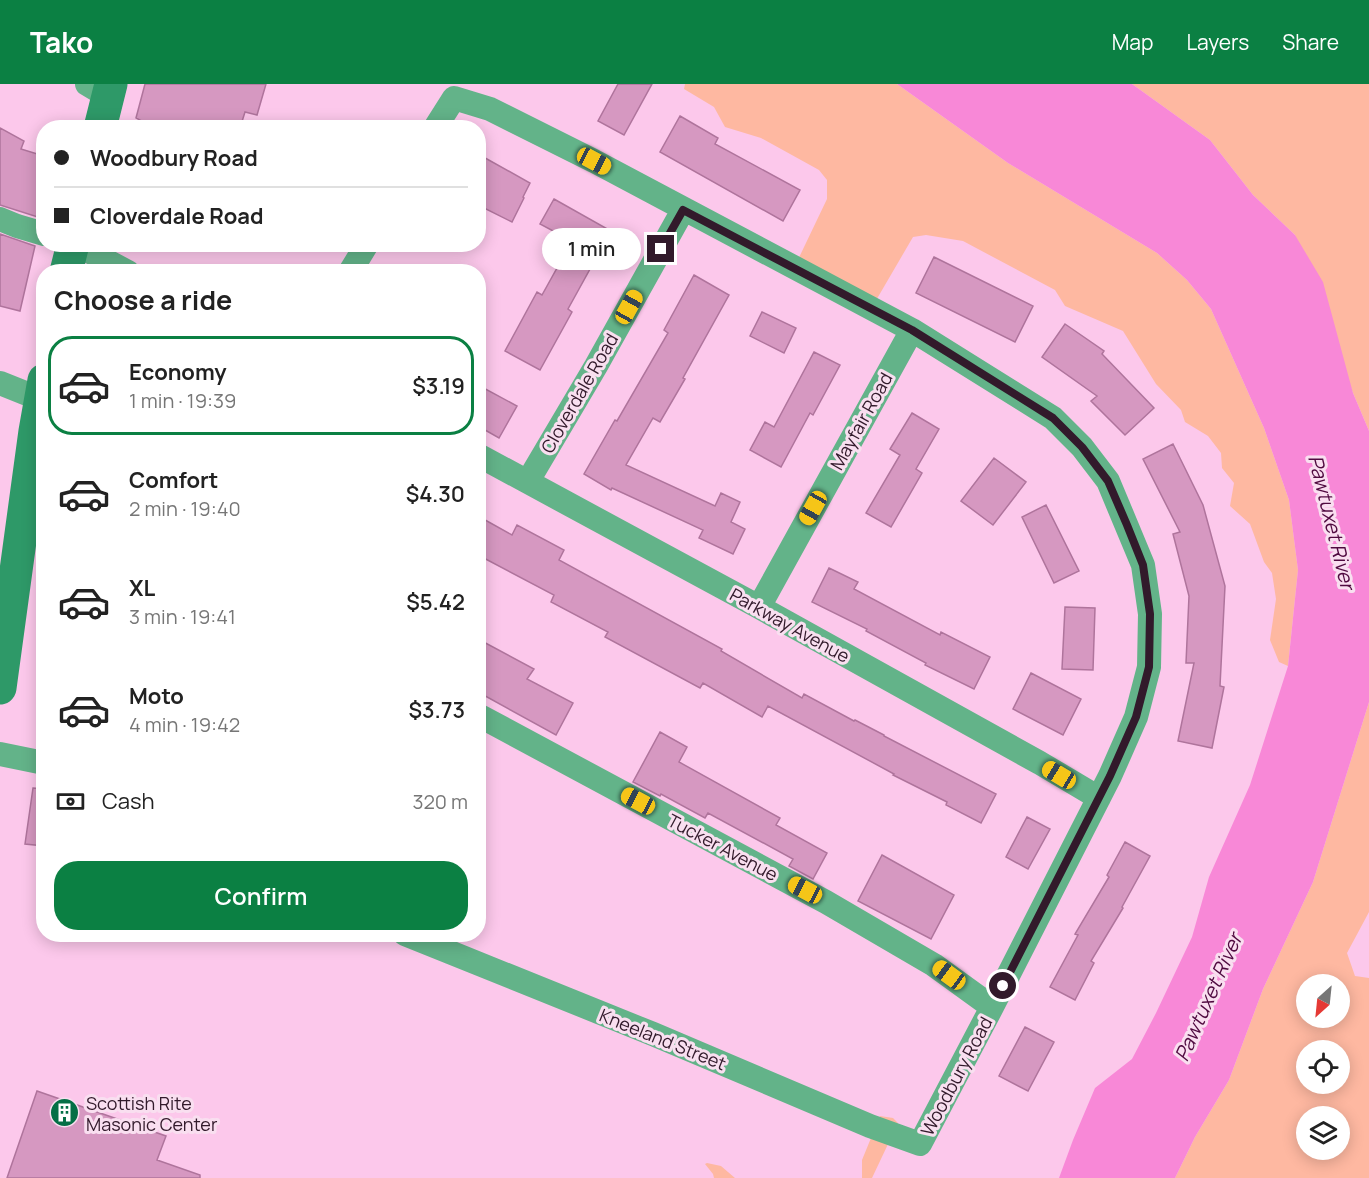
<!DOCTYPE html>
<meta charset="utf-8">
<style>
:root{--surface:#fff;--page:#f2f2f2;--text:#222;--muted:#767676;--line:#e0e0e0;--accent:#0b8043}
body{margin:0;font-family:Manrope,sans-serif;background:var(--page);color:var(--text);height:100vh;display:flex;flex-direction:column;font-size:22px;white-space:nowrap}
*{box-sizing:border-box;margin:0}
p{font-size:20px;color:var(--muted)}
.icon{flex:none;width:33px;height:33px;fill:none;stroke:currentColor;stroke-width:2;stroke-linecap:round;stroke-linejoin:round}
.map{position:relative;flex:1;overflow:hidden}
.side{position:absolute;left:36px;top:180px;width:450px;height:678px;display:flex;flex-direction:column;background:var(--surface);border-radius:24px;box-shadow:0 3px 15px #0003}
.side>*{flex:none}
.guide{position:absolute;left:36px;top:36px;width:450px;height:132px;border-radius:24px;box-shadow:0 3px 15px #0003;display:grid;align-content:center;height:132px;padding:0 18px;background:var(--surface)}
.needle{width:39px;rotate:207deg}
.controls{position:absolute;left:1296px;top:890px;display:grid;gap:12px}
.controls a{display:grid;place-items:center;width:54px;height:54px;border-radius:50%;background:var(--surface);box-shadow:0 3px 15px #0003;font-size:30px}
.end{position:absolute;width:27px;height:27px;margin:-14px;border:8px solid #321a2b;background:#fff;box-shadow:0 0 0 3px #fff}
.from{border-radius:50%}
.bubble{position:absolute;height:42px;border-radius:21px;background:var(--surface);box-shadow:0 3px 15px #0003;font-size:20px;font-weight:600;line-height:42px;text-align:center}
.car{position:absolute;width:18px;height:36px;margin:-18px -9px;border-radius:8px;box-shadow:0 0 4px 2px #0007;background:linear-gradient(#f5c518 24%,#345 0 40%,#f5c518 0 76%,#345 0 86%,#f5c518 0)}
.guide b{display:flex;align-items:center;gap:21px;height:57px;font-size:22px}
.guide b+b{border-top:2px solid var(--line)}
.guide i{width:15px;height:15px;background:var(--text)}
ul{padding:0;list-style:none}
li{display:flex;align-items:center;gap:18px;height:99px;margin:0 12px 9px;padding:0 6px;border:3px solid transparent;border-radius:24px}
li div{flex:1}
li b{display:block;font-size:22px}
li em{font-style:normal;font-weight:600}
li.selected{border-color:var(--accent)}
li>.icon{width:54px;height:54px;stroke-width:1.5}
h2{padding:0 18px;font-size:27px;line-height:72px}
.pay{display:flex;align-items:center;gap:15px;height:66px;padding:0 18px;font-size:22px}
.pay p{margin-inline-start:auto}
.button{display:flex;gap:12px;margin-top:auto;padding:12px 18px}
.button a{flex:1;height:69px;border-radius:24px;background:var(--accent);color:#fff;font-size:24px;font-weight:600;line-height:69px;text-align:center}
header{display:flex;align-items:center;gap:36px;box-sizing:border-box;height:84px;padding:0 30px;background:var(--accent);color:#fff}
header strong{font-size:28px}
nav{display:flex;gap:33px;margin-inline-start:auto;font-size:21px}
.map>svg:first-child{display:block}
</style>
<header>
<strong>Tako</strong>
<nav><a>Map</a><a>Layers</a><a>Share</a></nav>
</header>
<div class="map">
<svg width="1369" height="1094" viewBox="0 0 1369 1094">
<rect width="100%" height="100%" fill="#fcc8eb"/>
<!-- green -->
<path fill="#feb8a1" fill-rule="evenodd" d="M685,0h212l111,79 149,90 30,27 24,29 53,119 25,72 9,70 -10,96 -9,-4 -9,-22 6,-41 -4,-26 -8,-11 -14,-38 -20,-18 4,-23 -12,-15 -1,-15 -13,-17 -23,-14 -4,-12 -25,-26 -33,-53 -58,-25 -10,-16 -92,-49 -37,-6 -13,2 -42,72 -77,-41 33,-69v-19l-8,-10 -58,-32 -36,-11 -11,-20 -30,-18z
M1132,0h237v347l-16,-38 -58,-158 -42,-40 -43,-55z
M1369,618v210l-22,41 8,23 14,2v200h-194l20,-41 34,-57 34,-91 50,-107zM1306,900h34v33h-34zM1306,966h34v33h-34zM1306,1032h34v33h-34z
M880,1032l13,2 5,5 -26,55h-10v-18z
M707,1079l14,3 14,12h-21l-1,-4 -8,-10z"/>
<!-- water -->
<path fill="#f888d7" d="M897,0h235l78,56 43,55 42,40 28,47 30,111 16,38v271l-56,180 -50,107 -34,91 -34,57 -20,41h-116l14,-38 22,-52 37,-29 24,-46 36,-76 17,-60 41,-92 38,-119 10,-96 -9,-70 -25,-72 -53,-119 -24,-29 -30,-27 -149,-90z"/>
<!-- building -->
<path fill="#d698c1" stroke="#af749c" stroke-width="1.5" d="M145,0h121l-9,31 -12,-3 -5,16h-86l-18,-10z
M618,0h34l-28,51 -26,-14z
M680,32l38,22 -3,6 85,46 -17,31 -123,-69z
M0,44l24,13 -3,8 23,7v63l-44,-14z
M478,70l52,29 -7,14 1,1 -12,24 -34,-17z
M554,115l57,32 -43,78 4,3 -32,58 -35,-19 32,-59 5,3 30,-54 -32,-17z
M0,150l35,12 -15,65 -20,-5z
M934,173l99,49 -18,36 -99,-49z
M694,191l35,20 -46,83 2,1 -25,43 -7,-4 -27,47 89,41 6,-13 19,9 -9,20 14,7 -12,25 -34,-16 4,-8 -91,-42 -1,2 -27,-16 31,-54 2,1 51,-88 -4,-3z
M762,228l34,16 -12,25 -34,-17z
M1065,240l39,27 -2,3 52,54 -29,27 -34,-34 6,-5 -55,-39z
M814,268l26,13 -27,50 -3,-2 -29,54 -31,-17 15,-28 9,5z
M478,301l39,21 -18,32 -21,-12z
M912,329l27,16 -23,40 6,4 -31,54 -25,-14 34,-58 -10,-6z
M1173,360l30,61 22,81 -5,100 4,1 -12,61 -34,-7 16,-78h-8l3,-67 -16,-62 7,-2 -37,-73z
M994,374l32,24 -33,43 -32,-24z
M1046,421l33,66 -25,12 -32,-66z
M478,432l34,19 5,-10 47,25 -5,10 163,89 -1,2 81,47 2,-4 50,27 1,-1 29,15v1l112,58 -15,29 -35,-18 1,-3 -54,-27 1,-1 -126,-68 -6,11 -59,-34 -3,5 -95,-51 3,-5 -57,-30 3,-7 -76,-40z
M829,484l29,14 -4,7 86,46 1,-3 49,25 -16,32 -49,-24 1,-2 -60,-32 1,-2 -55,-27z
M1065,523l30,1 -2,62 -31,-1z
M478,555l56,30 -7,10 46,24 -17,32 -78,-43z
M1031,589l50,26 -18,36 -50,-26z
M660,648l27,15 -8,15 101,56 -4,7 51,28 -14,26 -24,-13 4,-7 -85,-46 -3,5 -44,-24 -1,2 -27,-14z
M33,704l11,1v57l-19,-2z
M1027,733l23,12 -22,40 -22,-12z
M1125,758l25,14 -28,51 1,1 -32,53 3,2 -19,37 -25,-13 28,-52 -3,-1 34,-57 -2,-2z
M882,771l72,40 -23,44 -73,-38z
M1025,943l29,15 -26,49 -29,-15z
M37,1007l129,45 -9,24 43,15v3h-193z"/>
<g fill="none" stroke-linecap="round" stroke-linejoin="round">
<!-- street -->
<path stroke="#63b389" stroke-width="24" d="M87,0l20,12
M0,135l17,7 27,8
M75,160l53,28
M350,188l17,-28
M0,299l40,16
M478,371l281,152 281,156 59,35
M528,397l68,-115 87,-156
M759,523l153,-277
M478,631l348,187 108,63 58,42
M0,670l44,9
M405,850l248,100 217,92 50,18 72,-137 118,-231 26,-59 13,-50 1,-53 -7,-49 -35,-84 -26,-34 -29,-29 -141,-88 -318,-169 -104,-52 -36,-11 -19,30"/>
<!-- secondary -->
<path stroke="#2e9968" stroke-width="33" d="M100,44l11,-44
M66,188l7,-28
M0,604l35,-257 9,-51"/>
</g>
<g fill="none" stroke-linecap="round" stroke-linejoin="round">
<!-- route -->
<path stroke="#321a2b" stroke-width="8" d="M661,165l22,-39 229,120 141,88 29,29 26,34 19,44 16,40 7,49 -1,53 -13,50 -26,59 -107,210"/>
</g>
<!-- icons -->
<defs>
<symbol id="building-disc" viewBox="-11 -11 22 22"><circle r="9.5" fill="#046f46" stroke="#f9dff0"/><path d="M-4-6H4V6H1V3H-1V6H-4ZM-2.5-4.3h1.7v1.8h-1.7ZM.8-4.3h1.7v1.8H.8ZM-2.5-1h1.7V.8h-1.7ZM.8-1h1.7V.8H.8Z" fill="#fff"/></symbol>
</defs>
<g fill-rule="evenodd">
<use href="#building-disc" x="48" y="1012" width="33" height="33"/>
</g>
<g text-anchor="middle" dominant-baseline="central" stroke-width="6" stroke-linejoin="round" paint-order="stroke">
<!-- street labels -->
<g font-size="18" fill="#321a2b" stroke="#f9dff0">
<text transform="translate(579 309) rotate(-60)">Cloverdale Road</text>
<text transform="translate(861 337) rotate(-61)">Mayfair Road</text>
<text transform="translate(790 541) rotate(29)">Parkway Avenue</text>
<text transform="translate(723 763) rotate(28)">Tucker Avenue</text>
<text transform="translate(663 955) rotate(22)">Kneeland Street</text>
<text transform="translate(956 992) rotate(-62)">Woodbury Road</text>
</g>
<!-- poi labels -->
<g font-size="18" fill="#321a2b" stroke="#f9dff0" text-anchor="start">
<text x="86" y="1019">Scottish Rite<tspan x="86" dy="21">Masonic Center</tspan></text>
</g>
<!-- water labels -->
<g font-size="20" font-style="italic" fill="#500a40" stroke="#f9dff0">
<text transform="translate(1332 438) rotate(76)">Pawtuxet River</text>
<text transform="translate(1208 913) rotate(-66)">Pawtuxet River</text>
</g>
</g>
</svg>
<div class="controls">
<a><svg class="needle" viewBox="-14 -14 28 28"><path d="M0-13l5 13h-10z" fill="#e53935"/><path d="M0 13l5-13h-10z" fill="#767676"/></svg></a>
<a><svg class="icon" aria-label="locate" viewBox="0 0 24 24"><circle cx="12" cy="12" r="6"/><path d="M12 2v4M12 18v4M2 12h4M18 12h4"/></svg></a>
<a><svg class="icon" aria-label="layers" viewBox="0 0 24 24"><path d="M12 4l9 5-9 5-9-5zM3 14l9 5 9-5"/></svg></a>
</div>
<i class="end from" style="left:1003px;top:902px"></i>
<i class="end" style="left:661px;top:165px"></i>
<div class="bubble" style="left:542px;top:144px;width:99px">1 min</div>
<i class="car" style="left:594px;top:77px;rotate:118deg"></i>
<i class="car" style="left:629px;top:223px;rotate:29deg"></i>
<i class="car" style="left:813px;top:424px;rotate:209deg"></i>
<i class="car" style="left:1059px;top:691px;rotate:301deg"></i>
<i class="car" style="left:638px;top:717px;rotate:298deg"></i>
<i class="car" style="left:805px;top:806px;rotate:298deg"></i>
<i class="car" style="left:949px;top:891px;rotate:306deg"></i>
<div class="guide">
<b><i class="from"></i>Woodbury Road</b>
<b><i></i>Cloverdale Road</b>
</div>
<section class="side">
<h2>Choose a ride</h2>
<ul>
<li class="selected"><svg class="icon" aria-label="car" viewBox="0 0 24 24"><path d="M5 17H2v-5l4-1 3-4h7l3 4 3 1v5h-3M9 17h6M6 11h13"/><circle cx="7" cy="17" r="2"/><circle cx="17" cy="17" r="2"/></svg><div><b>Economy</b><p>1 min · 19:39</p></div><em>$3.19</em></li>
<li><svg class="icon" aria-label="car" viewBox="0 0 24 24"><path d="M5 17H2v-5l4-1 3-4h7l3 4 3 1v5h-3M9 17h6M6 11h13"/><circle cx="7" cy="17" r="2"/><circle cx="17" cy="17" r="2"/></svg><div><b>Comfort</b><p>2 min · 19:40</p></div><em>$4.30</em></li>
<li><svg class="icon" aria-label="car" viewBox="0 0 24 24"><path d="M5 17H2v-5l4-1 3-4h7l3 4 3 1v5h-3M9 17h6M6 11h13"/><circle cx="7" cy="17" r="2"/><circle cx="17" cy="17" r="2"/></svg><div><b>XL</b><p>3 min · 19:41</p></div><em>$5.42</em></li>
<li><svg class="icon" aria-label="car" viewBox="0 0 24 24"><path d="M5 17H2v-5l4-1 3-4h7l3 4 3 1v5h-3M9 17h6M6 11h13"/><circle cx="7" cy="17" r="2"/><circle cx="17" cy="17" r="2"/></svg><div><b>Moto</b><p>4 min · 19:42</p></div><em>$3.73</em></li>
</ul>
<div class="pay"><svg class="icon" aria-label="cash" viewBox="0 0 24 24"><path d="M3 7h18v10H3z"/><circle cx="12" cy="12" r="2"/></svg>Cash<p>320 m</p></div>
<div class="button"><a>Confirm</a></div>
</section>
</div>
